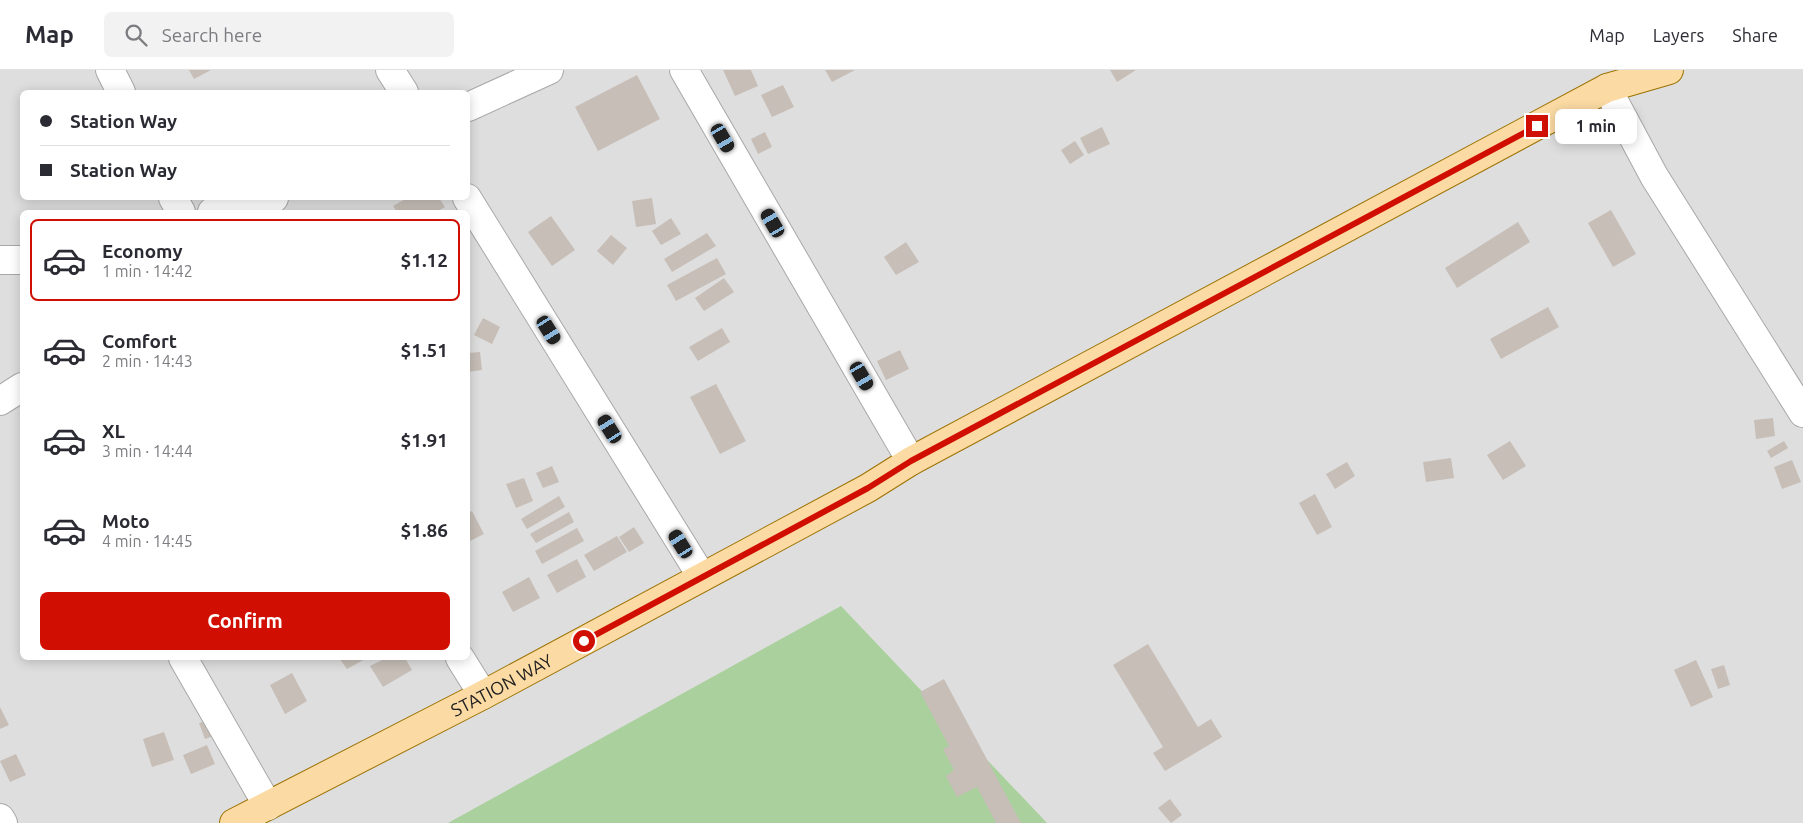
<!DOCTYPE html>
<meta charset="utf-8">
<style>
:root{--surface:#fff;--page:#f2f2f3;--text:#2b2b33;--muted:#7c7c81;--line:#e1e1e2;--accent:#d00e02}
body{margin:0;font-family:Ubuntu,sans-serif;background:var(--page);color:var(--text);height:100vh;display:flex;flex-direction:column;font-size:19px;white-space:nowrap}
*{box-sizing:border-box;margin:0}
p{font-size:16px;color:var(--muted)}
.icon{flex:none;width:28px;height:28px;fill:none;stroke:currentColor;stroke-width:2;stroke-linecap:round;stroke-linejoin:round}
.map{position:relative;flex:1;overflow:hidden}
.drawer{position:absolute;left:20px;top:140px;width:450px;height:450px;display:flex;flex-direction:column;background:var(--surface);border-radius:8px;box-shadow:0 2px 12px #0003}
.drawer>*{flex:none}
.banner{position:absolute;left:20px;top:20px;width:450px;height:110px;border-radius:8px;box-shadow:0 2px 12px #0003;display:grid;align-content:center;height:110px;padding:0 20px;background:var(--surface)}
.end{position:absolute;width:22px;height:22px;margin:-11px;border:6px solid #d00e02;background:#fff;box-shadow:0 0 0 2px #fff}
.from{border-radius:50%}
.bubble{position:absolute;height:35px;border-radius:8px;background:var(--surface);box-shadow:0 2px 12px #0003;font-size:16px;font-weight:600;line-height:35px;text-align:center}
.car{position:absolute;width:15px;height:30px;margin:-15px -8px;border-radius:6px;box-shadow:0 0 4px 1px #0007;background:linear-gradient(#222 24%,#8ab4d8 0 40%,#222 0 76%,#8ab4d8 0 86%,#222 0)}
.banner b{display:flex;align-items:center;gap:18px;height:48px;font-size:19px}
.banner b+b{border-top:1px solid var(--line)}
.banner i{width:12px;height:12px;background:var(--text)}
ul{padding:9px 0 0;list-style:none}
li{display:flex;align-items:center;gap:15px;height:82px;margin:0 10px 8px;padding:0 10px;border:2px solid transparent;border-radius:8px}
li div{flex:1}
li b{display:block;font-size:19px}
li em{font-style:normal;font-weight:600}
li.selected{border-color:var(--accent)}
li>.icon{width:45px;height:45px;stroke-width:1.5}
.button{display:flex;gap:10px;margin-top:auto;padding:10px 20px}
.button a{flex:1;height:58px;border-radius:8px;background:var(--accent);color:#fff;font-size:20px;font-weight:600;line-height:58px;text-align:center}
header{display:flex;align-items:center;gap:30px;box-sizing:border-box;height:70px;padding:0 25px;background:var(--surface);border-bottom:1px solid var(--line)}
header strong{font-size:24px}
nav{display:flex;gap:28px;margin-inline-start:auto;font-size:18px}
.search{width:350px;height:45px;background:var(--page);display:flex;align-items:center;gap:12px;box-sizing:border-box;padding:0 18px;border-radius:8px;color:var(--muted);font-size:19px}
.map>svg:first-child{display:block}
</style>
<header>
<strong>Map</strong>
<div class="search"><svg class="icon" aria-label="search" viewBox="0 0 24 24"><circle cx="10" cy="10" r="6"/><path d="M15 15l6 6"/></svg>Search here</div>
<nav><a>Map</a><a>Layers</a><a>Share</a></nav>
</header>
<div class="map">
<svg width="1803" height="753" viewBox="0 0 1803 753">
<rect width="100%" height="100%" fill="#f1efe8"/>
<!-- residential -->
<path fill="#dfdede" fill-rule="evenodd" d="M0,0h1803v753h-1803zM22,22h446v106h-446zM22,142h446v446h-446z"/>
<!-- forest -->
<path fill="#a9d09d" d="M841,536l206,217h-599z"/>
<!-- building -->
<path fill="#c6beb7" d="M189,0h22l-17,9z
M723,0h28l7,16 -23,10z
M825,0h30l-23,12z
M1110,0h26l-19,12z
M637,5l23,44 -62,32 -23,-44z
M783,15l11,22 -22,10 -11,-22z
M1102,57l8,17 -22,10 -8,-16z
M765,62l7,15 -14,7 -7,-15z
M1075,71l9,14 -14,9 -9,-14z
M407,128h32l6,9 -9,5h-39l-4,-6z
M652,128l4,26 -20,3 -4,-26z
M1611,140l25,44 -23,13 -25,-44z
M551,146l24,34 -23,16 -24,-34z
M671,148l10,16 -20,11 -9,-14z
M1518,152l12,20 -73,46 -12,-20z
M707,163l9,13 -44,26 -8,-13z
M611,165l16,13 -14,17 -16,-14z
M906,172l13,20 -23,13 -12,-18z
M717,188l9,16 -50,27 -9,-16z
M724,208l10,14 -30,19 -9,-13z
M1548,237l11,20 -58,32 -11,-20z
M483,248l17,9 -8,17 -18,-9z
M722,258l8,14 -32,19 -9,-14z
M900,280l9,19 -23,11 -9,-19z
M480,282l2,18 -14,2v-19z
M716,314l30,57 -26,13 -30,-57z
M1773,348l2,18 -19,3 -2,-19z
M1510,371l16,25 -23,14 -16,-25z
M1784,371l4,7 -17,10 -4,-7z
M1451,388l3,20 -28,4 -3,-20z
M1792,390l9,22 -19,7 -8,-22z
M1347,392l8,14 -20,13 -9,-15z
M552,396l7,16 -16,6 -7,-15z
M524,408l9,23 -17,7 -10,-24z
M1315,424l17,33 -15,8 -18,-32z
M559,426l6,11 -38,22 -6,-10z
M472,441l12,23 -16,8v-29z
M569,442l5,10 -38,21 -6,-9z
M634,457l10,16 -15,9 -10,-15z
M577,458l7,13 -42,23 -7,-13z
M617,466l10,16 -33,19 -10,-16z
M577,489l9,18 -29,16 -10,-18z
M529,507l11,21 -27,14 -11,-20z
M1148,574l50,83 13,-8 11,18 -57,34 -12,-18 10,-6 -50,-82z
M339,588h28l-20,11z
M386,588h19l7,12 -29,17 -13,-21z
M1696,590l17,37 -22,10 -17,-37z
M1724,595l6,20 -12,4 -7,-20z
M292,603l15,28 -22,13 -15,-29z
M944,609l77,144h-25l-19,-36 -20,10 -11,-21 8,-6 -11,-21 6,-3 -29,-54z
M0,637l9,18 -9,4z
M213,648l6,16 -14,5 -6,-16z
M164,662l10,28 -22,7 -9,-28z
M207,675l8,19 -24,10 -8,-19z
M16,684l10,21 -16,7 -10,-21z
M1170,729l12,16 -11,8 -13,-15z"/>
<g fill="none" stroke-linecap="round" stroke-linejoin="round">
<defs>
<path id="minor" d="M110,0l11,22
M390,0l14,22
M684,0l227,391
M1607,18l47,88 149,237
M468,37l81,-37
M173,128l8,14
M467,128l235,379
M212,142l34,-14
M260,142l14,-14
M0,190h22
M0,331l22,-14
M183,588l85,148
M460,588l23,37
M0,748l3,5"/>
<g id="major">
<path id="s1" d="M234,753l249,-128 385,-207 43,-27 696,-373 62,-18"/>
</g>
</defs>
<!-- minor casing -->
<use href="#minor" stroke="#a8a8a8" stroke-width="30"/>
<!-- major casing -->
<use href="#major" stroke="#9c7202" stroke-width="30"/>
<!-- minor -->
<use href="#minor" stroke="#fff" stroke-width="28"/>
<!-- major -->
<use href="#major" stroke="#fbdaa3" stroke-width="28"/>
</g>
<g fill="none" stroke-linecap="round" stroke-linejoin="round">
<!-- route -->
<path stroke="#d00e02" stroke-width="6" d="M584,571l284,-153 43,-27 626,-335"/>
</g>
<g text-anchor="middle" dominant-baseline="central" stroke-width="4" stroke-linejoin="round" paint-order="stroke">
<!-- street labels -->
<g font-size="18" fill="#212121" stroke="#fff">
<text stroke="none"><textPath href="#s1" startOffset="301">STATION WAY</textPath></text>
</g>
</g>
</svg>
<i class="end from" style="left:584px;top:571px"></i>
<i class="end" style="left:1537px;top:56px"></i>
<div class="bubble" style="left:1555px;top:39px;width:82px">1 min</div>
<i class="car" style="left:723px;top:68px;rotate:150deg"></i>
<i class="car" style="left:773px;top:153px;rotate:330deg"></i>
<i class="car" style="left:549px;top:260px;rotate:148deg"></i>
<i class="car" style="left:862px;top:306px;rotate:150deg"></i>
<i class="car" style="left:610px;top:359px;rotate:328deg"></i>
<i class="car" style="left:681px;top:474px;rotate:328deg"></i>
<div class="banner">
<b><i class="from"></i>Station Way</b>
<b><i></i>Station Way</b>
</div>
<section class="drawer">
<ul>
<li class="selected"><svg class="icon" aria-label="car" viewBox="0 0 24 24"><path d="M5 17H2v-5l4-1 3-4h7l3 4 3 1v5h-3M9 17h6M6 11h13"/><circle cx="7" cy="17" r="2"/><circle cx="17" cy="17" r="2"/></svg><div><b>Economy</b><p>1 min · 14:42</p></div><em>$1.12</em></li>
<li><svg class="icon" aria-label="car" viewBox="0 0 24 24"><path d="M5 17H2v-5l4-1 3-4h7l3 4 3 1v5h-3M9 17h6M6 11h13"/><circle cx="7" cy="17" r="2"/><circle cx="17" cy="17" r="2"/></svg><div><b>Comfort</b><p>2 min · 14:43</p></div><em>$1.51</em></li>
<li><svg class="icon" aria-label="car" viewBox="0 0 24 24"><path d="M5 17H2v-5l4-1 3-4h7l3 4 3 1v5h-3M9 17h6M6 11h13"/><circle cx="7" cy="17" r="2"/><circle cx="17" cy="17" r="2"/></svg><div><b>XL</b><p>3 min · 14:44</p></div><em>$1.91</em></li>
<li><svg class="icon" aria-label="car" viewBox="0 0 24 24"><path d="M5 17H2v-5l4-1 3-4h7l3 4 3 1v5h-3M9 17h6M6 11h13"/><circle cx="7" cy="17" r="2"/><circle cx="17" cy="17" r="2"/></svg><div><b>Moto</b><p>4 min · 14:45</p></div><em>$1.86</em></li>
</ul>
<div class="button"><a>Confirm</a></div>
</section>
</div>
